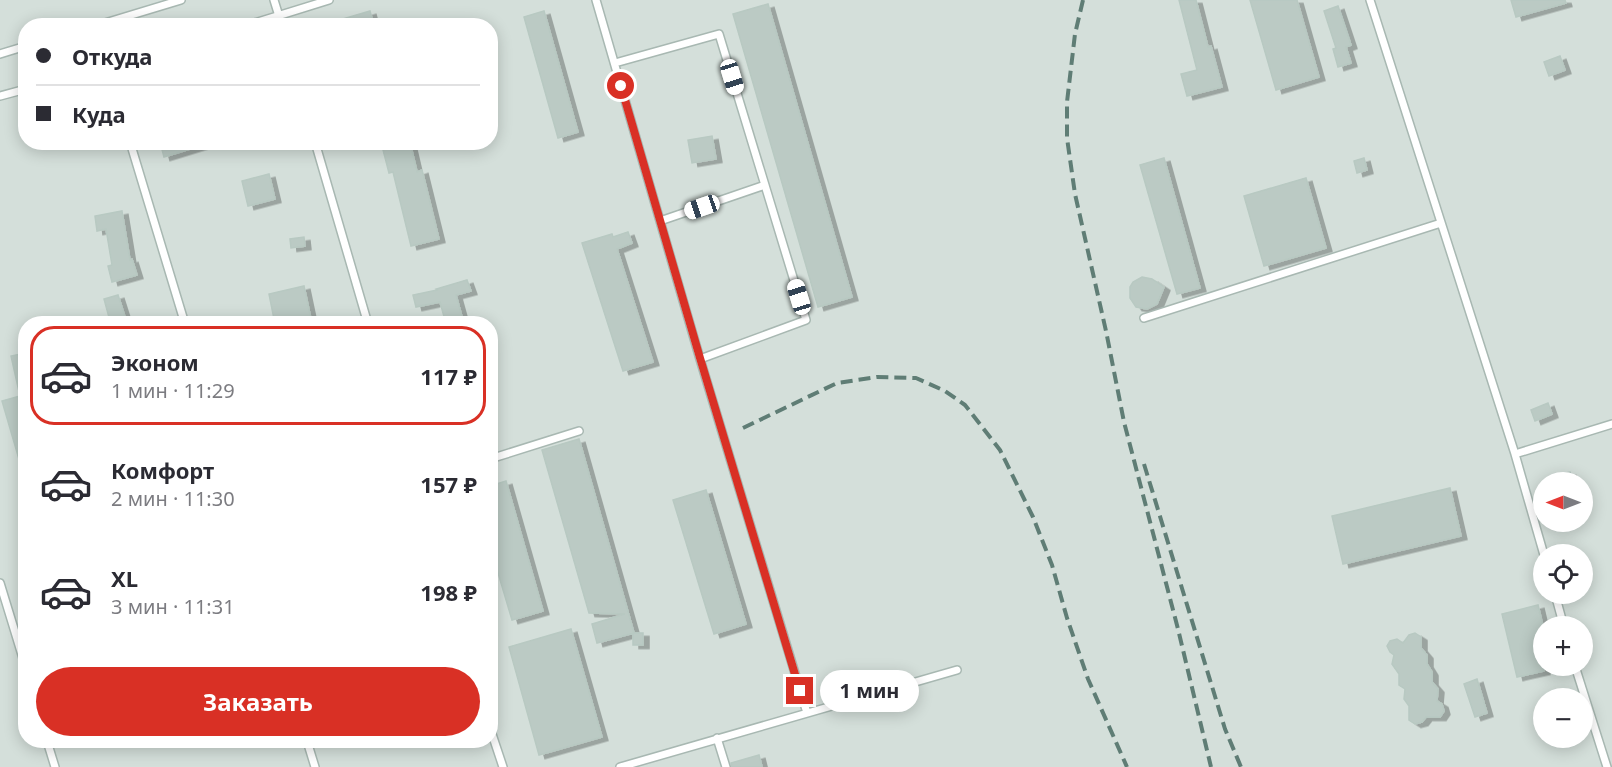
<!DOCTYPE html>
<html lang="ru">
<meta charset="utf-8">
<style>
:root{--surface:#fff;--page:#f7f7f7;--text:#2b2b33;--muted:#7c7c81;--line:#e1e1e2;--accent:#d93025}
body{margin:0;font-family:"Noto Sans",sans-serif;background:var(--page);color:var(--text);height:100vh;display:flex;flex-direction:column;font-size:22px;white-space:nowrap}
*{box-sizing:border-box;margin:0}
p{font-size:20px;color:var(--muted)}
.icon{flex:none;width:33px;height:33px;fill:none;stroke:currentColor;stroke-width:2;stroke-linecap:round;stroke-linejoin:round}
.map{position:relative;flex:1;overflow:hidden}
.sheet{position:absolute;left:18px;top:316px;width:480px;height:432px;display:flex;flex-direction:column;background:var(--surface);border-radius:24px;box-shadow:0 3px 15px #0003}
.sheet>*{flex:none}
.top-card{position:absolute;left:18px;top:18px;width:480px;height:132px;border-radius:24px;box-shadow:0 3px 15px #0003;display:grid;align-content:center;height:132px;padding:0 18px;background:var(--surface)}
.needle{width:39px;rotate:270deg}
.buttons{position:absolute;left:1533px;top:472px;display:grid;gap:12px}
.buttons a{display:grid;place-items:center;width:60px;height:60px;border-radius:50%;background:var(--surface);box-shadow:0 3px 15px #0003;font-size:30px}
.end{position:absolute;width:27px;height:27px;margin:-14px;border:8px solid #d93025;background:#fff;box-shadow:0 0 0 3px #fff}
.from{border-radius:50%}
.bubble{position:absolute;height:42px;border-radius:21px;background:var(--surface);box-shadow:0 3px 15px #0003;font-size:20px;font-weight:700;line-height:42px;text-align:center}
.car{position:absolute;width:18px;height:36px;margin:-18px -9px;border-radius:8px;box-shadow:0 0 4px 2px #0007;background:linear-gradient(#fff 24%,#345 0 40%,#fff 0 76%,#345 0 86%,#fff 0)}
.top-card b{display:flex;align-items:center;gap:21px;height:57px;font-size:22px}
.top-card b+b{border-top:2px solid var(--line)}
.top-card i{width:15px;height:15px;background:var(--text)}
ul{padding:10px 0 0;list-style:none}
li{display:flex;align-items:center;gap:18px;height:99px;margin:0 12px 9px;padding:0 6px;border:3px solid transparent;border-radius:24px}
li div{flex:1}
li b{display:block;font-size:22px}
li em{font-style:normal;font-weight:700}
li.on{border-color:var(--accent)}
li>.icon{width:54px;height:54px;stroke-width:1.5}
.action{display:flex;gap:12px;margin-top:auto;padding:12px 18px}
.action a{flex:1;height:69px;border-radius:36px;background:var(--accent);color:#fff;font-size:24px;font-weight:700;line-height:69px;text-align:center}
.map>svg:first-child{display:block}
</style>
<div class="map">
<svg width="1612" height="767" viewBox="0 0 1612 767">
<defs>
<filter id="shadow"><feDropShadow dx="6" dy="3.5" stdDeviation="0" flood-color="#0004"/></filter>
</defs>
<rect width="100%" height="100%" fill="#e6efeb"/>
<!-- built -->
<path fill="#d4dfda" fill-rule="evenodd" d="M0,0h1612v767h-1612zM26,26h464v116h-464zM26,324h464v417h-464zM1544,483h38v39h-38zM1544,555h38v39h-38zM1544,627h38v39h-38zM1544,699h38v39h-38z"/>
<!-- building -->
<path fill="#bbcac4" stroke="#b8c9c2" stroke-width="1.5" filter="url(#shadow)" d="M1179,0h17l12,47 3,-1 11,41 -35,9 -6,-22 16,-4z
M1250,0h47l22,77 -43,13z
M1511,0h54l1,3 -50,14z
M768,4l84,293 -34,10 -85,-293z
M1338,6l13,39 -5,2 5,16 -13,4 -5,-18 3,-1 -12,-37z
M370,11l4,15h-45v-3z
M544,11l34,121 -20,6 -34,-121z
M1560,56l5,14 -16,6 -5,-14z
M712,136l4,23 -24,4 -4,-23z
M160,142h42l1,3 -39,12z
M381,142h29l7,30 5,-2 17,69 -28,7 -18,-74 -4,1z
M1164,158l36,130 -23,6 -37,-129z
M1364,158l3,12 -10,3 -3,-12z
M269,174l6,25 -27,7 -6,-25z
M1306,178l20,70 -62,18 -20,-70z
M122,211l8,49 2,-1 5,16 -25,7 -4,-16 4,-1 -6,-36 -9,2 -2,-15z
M628,232l4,11 -15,6 36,113 -30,9 -41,-128 30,-9 1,3z
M304,237l1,9 -14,2 -1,-9z
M1142,277l10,2 12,8 -7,17 -10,5 -11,-2 -6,-9v-11l3,-5z
M467,280l4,11 -15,4 8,29h-18l-6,-22 -24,5 -3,-12 24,-5 -1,-1z
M304,286l8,38h-37l-6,-30z
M118,295l7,22 -15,4 -6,-22z
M26,353v120h-3l-21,-72 18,-5 -9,-40z
M1548,403l4,11 -17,7 -4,-11z
M579,439l55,194 -37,10 -5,-19 33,-10 -36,-1 -47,-163z
M1570,472l3,11h-13l-1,-9z
M506,481l37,130 -31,9 -22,-74v-60z
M1450,488l11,48 -118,28 -11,-48z
M706,490l40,134 -32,10 -41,-134z
M1538,605l6,25v41l-27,6 -15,-63z
M571,629l31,108 -63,18 -30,-108z
M633,633h10v12h-10z
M1415,633l6,4v11l6,7v9l5,8v10l6,7 -1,12 5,3 2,7 -4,6h-14l-4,5 -7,2 -6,-4v-14l-5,-7 1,-10 -6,-4v-11l-7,-10 2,-9 -4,-3 -3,-6 3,-5 7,-2 6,4 6,-8z
M1477,679l10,34 -12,4 -11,-33z
M759,755l3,12h-30l-1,-4z"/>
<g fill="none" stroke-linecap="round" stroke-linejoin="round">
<defs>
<path id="service" d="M274,0l8,26
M596,0l104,359 107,354
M1370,0l145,454 29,101
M95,26l86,-26
M245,26l84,-26
M0,54l26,-8
M615,63l104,-29 87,286 -106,39
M0,96l26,-7
M130,142l55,182
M315,142l53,182
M660,221l105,-36
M1144,318l297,-95
M1515,454l97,-30
M490,459l89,-28
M0,583l26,85
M1555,594l9,33
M1575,666l32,101
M490,728l13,39
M717,738l9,29
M47,741l8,26
M307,741l8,26
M620,767l337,-97"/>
</defs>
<!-- service casing -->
<use href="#service" stroke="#a8b8b2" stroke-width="10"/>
<!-- service -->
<use href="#service" stroke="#fff" stroke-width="7"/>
<!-- rail -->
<path stroke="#5f7d75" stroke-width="4" stroke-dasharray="12 6" stroke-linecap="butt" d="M1083,0l-8,34 -8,68v36l8,56 31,137 18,91 54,207 33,138
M743,428l94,-45 40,-6 39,1 29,13 20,14 35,45 33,67 19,48 15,53 21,61 39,88
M1144,464l81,265 16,38"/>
</g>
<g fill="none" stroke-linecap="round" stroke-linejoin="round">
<!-- route -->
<path stroke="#d93025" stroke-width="8" d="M621,86l79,272 100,333"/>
</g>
</svg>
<div class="buttons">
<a><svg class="needle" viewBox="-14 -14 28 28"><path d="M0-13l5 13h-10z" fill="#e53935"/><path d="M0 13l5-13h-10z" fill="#7c7c81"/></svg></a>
<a><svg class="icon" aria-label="locate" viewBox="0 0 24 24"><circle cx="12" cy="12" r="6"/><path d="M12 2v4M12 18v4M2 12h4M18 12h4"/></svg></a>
<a>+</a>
<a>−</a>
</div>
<i class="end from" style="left:621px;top:86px"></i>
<i class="end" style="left:800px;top:691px"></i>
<div class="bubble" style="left:820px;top:670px;width:99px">1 мин</div>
<i class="car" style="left:732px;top:77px;rotate:163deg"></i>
<i class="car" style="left:702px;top:207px;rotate:251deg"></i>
<i class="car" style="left:799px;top:297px;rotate:343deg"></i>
<div class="top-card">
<b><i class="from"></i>Откуда</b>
<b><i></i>Куда</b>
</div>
<section class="sheet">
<ul>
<li class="on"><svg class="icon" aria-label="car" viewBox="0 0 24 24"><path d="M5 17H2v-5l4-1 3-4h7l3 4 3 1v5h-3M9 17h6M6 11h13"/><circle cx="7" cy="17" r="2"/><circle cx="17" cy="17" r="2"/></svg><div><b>Эконом</b><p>1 мин · 11:29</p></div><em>117 ₽</em></li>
<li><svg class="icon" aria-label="car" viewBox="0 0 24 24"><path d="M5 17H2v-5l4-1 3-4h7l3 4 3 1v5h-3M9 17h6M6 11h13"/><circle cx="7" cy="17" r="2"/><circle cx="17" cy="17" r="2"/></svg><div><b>Комфорт</b><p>2 мин · 11:30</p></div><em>157 ₽</em></li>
<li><svg class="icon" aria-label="car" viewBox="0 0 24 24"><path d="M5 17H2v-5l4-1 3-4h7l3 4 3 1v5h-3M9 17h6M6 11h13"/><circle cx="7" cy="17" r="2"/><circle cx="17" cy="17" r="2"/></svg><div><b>XL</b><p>3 мин · 11:31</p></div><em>198 ₽</em></li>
</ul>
<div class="action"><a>Заказать</a></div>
</section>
</div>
